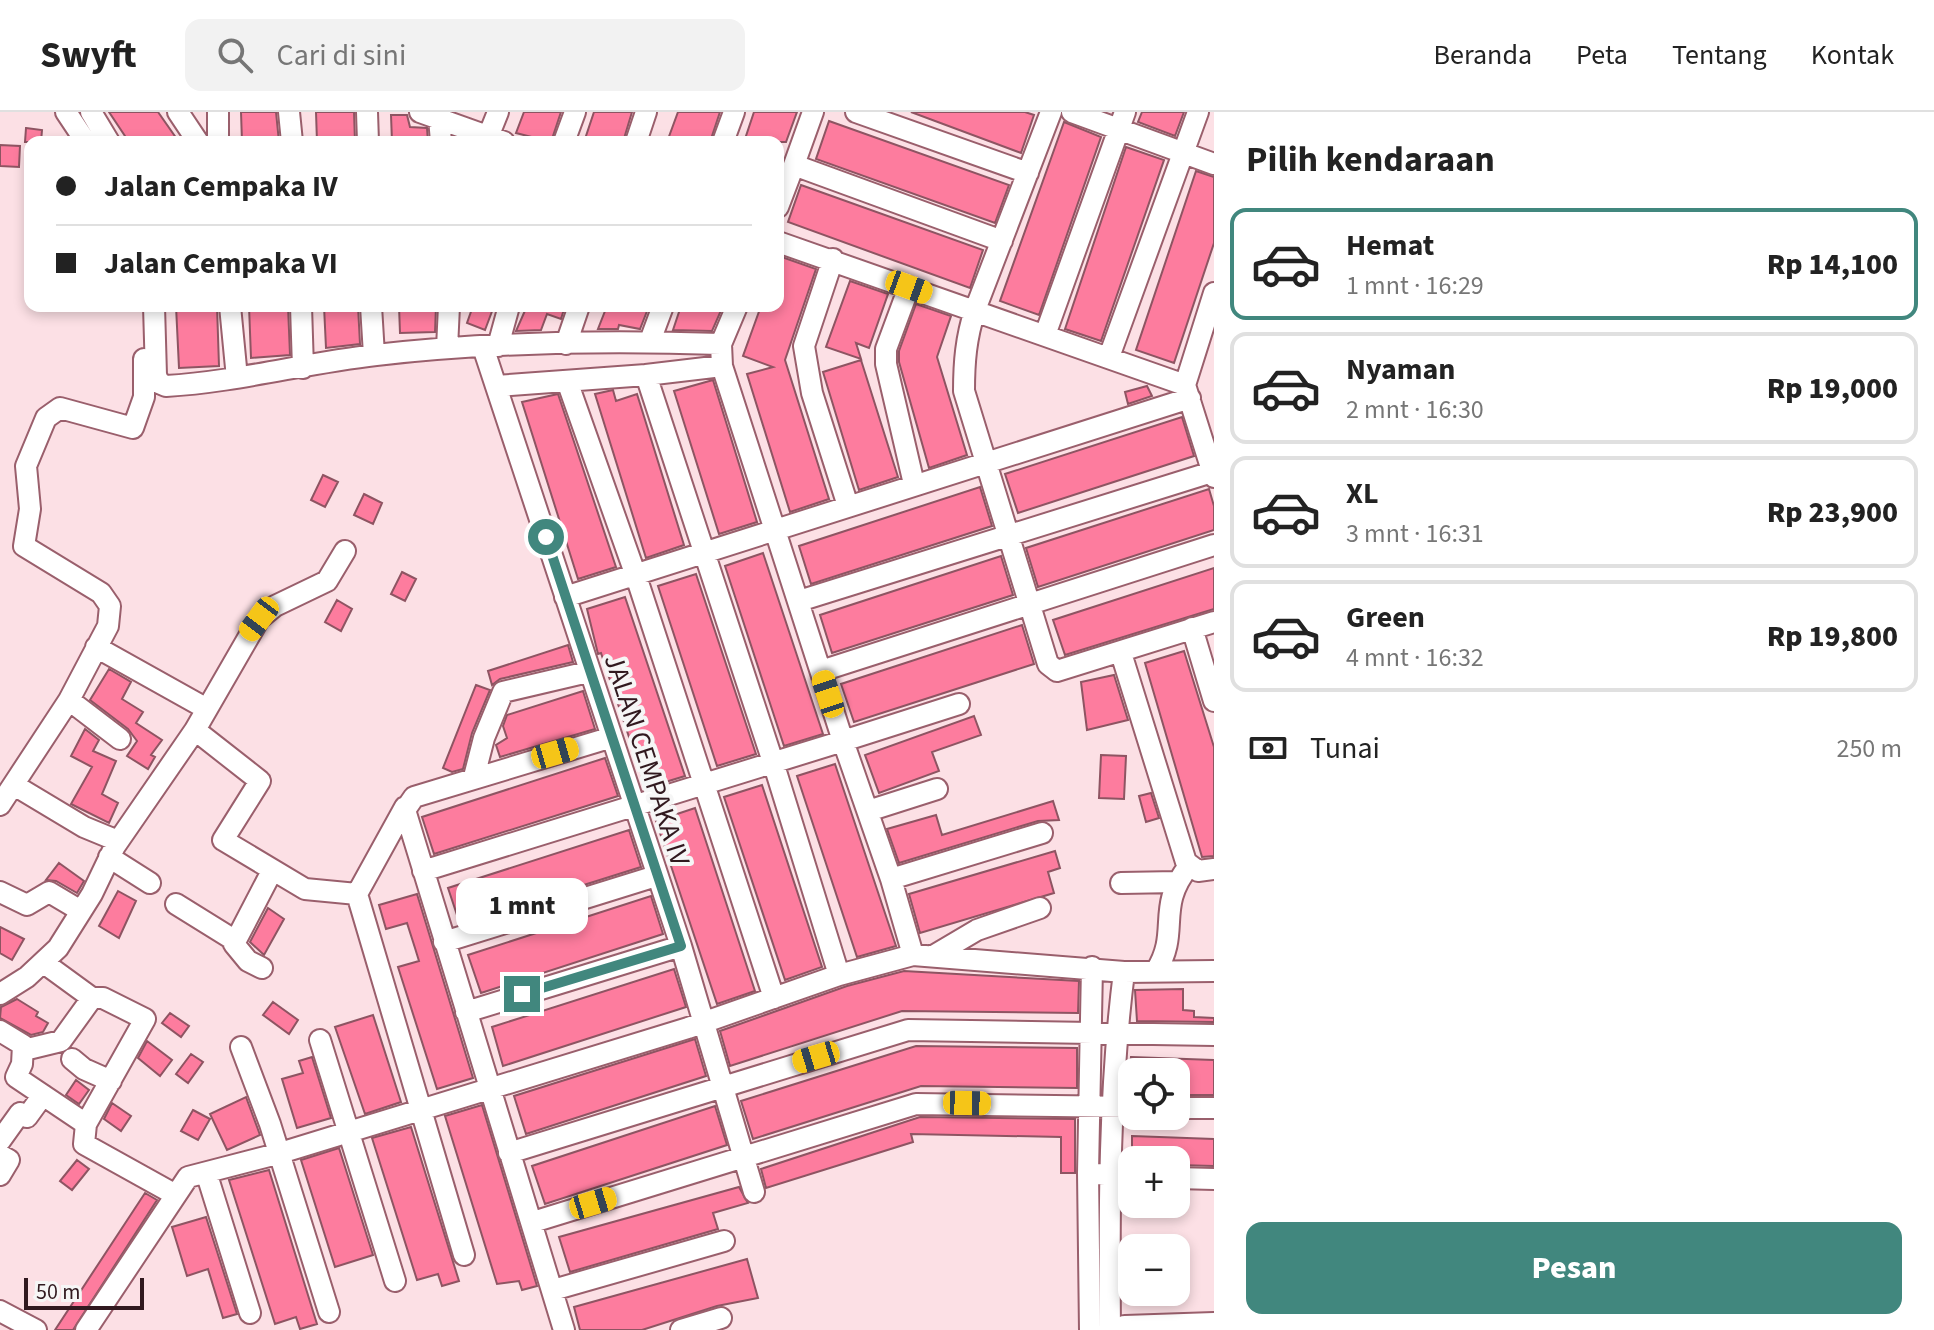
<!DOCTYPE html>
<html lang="id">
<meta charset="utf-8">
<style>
:root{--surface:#fff;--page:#f2f2f2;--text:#222;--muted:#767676;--line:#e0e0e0;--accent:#41877e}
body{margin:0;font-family:"Source Sans 3",sans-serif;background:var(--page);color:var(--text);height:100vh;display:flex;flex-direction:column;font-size:30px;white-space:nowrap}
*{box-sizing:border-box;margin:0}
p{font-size:26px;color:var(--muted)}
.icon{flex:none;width:44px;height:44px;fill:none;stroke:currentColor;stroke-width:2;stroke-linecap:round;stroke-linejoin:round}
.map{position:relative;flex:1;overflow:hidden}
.panel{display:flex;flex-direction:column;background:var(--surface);width:720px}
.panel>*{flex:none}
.top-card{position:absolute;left:24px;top:24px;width:760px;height:176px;border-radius:16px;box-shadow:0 4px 12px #0003;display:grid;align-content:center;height:176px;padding:0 32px;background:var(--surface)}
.buttons{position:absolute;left:1118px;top:946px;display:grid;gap:16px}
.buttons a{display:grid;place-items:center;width:72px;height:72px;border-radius:16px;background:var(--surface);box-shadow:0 4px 12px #0003;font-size:40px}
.scale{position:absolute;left:24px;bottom:20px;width:120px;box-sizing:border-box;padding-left:8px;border:4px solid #31191f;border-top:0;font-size:22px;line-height:28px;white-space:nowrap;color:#31191f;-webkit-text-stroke:6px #f6f6f6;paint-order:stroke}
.end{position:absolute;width:36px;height:36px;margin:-18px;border:10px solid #41877e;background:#fff;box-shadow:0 0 0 4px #fff}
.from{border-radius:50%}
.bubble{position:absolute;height:56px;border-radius:16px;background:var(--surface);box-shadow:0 4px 12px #0003;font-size:26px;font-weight:800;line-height:56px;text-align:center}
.car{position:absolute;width:24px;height:48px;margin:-24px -12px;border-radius:10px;box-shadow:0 0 6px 2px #0007;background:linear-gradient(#f5c518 24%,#345 0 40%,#f5c518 0 76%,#345 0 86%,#f5c518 0)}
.top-card b{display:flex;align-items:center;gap:28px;height:76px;font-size:30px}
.top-card b+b{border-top:2px solid var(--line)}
.top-card i{width:20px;height:20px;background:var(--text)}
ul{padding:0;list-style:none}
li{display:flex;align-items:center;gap:24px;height:112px;margin:0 16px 12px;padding:0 16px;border:4px solid var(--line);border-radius:16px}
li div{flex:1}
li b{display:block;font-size:30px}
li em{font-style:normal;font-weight:800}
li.selected{border-color:var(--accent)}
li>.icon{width:72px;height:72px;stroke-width:1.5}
h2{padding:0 32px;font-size:36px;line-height:96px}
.pay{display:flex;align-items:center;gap:20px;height:88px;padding:0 32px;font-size:30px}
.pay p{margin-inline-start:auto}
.primary-button{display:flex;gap:16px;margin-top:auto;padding:16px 32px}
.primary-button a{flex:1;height:92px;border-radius:16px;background:var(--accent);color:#fff;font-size:32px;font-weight:800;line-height:92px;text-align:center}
header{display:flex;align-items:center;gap:48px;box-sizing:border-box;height:112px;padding:0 40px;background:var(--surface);border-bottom:2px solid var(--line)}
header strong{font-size:38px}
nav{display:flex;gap:44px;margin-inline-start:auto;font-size:28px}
.search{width:560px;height:72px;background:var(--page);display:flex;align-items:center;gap:20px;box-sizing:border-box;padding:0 28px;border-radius:16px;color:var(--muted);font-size:30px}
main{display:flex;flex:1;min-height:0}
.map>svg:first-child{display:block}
</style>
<header>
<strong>Swyft</strong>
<div class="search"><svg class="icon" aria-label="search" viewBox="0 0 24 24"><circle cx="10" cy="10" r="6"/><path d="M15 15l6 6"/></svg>Cari di sini</div>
<nav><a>Beranda</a><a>Peta</a><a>Tentang</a><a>Kontak</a></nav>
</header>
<main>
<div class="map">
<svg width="1214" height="1218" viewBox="0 0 1214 1218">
<rect width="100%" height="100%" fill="#fce0e5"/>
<!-- building -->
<path fill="#fd7c9e" stroke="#8e5462" stroke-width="2" d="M109,0h49l21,30h-50z
M241,0h35l3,30h-37z
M316,0h38l1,30h-38z
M524,0h37l-10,30 -35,-9z
M594,0h38l-9,30h-39z
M678,0h42l-10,30h-43z
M754,0h43l-11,30h-42z
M911,0h114l9,3 -13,38z
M1142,0h42l-9,24 -37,-14z
M391,3h16l3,12 17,1 1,14h-36z
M829,9l180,64 -14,38 -179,-64z
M1064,10l37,15 -62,178 -39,-14z
M26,16l16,2 -1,12h-16z
M0,33l20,1 -1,21 -19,-1z
M1126,35l38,13 -63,181 -36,-12z
M1196,59l18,6v66l-40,120 -38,-13z
M801,73l182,65 -13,38 -182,-66z
M779,144l37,13 -31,91 44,139 -39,13 -43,-138 26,-7 -30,-11 18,-50h17z
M850,169l38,13 -19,54 -13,-5 5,16 -35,-12z
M916,192l35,12 -14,41 30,98 -38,13 -30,-106v-11z
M176,194h41l2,60 -40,2z
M249,194h39l2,49 -39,3z
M324,194h34l2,38 -34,4z
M399,194h37l-1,26 -35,1z
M473,194h21l-9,24 -18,-7z
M527,194h38l-4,13 -14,-5 -6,16 -25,1z
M607,194h42l-9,23 -21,-4 -1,4h-20z
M681,194h42l-11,25 -39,-1z
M861,248l37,117 -39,13 -36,-118z
M713,268l44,142 -38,12 -45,-143z
M1147,274l5,10 -24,8 -3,-12z
M613,278l3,11 21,-7 47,151 -38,13 -51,-164z
M558,282l58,173 -38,12 -56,-177z
M1182,305l12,39 -176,57 -13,-39z
M323,363l15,7 -13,25 -14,-7z
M980,375l12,39 -181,58 -12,-38z
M1209,377l5,17v24l-176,57 -12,-39z
M364,382l18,9 -9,21 -19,-9z
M763,441l60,181 -39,12 -59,-180z
M1001,444l12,39 -181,58 -12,-38z
M1214,456v41l-149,46 -12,-35z
M402,460l14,7 -11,22 -14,-7z
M696,462l60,180 -39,12 -59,-180z
M625,485l60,179 -39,12 -45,-135 -3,1 -11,-45z
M337,488l15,9 -11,22 -16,-9z
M1022,513l12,39 -180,58 -13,-38z
M568,533l5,17 -73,17 -8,6 -4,-14z
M1184,539l30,96v109l-12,1 -57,-194z
M109,557l22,13 -9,17 21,13 -7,11 26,17 -11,15 4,2 -7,12 -21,-13 10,-15 -9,-12 -38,-29z
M1114,563l14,45 -41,10 -6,-48z
M476,573l14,5 -18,43 -9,36 -11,3 -9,-4z
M583,579l12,38 -95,28 -4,-12 11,-7 -4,-12 4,-11z
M974,604l7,19 -49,17 7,19 -60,22 -14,-38z
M85,617l14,11 -6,11 23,10 -14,33 16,9 -9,20 -38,-19 21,-37 -21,-11z
M1101,643l25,1 -2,43 -25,-1z
M605,646l13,38 -184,58 -12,-37z
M835,652l61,182 -39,11 -60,-181z
M762,673l60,182 -37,13 -61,-183z
M1151,681l8,25 -13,4 -7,-26z
M1053,689l6,19 -21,1 -139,42 -12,-34 49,-14 6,20z
M695,696l60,183 -38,13 -61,-183z
M629,718l12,37 -181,57 -12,-36z
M1055,739l5,17 -12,4 6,21 -134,40 -11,-39z
M59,751l25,18 -7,12 -21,-12 -10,-1z
M118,779l18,10 -17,37 -20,-12z
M417,782l56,184 -36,11 -39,-122 21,-6 -4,-13 -8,-25 -21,6 -7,-24z
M651,784l12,38 -182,59 -13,-38z
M268,796l16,11 -20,36 -14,-13z
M0,815l24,12 -12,21 -12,-7z
M674,857l12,38 -183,59 -11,-39z
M904,859l175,10 -1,32 -176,-2 -172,55 -10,-35 127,-45z
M1183,877v21l11,1v6l20,1v4l-77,-1 -2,-31z
M17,887l21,13 -2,4 12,7 -5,9 -12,3 -31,-17 1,-11z
M273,890l25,18 -9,14 -26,-19z
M170,901l19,13 -8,11 -19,-14z
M373,903l28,87 -36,12 -30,-87z
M695,927l11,37 -180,58 -12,-38z
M147,929l25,19 -12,16 -22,-18z
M916,934l161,2v40l-156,-2 -168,53 -12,-38z
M191,942l12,8 -15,21 -12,-9z
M312,945l19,61 -34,10 -15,-49 21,-6 -4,-12z
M1131,945l83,3v35h-38v-23h-46z
M76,968l13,10 -10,14 -13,-9z
M246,985l14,38 -33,15 -17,-36z
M112,991l19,13 -10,15 -17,-12z
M482,993l55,181 -15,4 -3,-9 -22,3 -52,-168z
M715,994l12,39 -182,59 -13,-38z
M193,998l17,9 -12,21 -17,-9z
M920,1005l155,2v54h-14v-36l-150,-3 2,8 -147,46 -5,-19z
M411,1015l48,154 -17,5 -4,-12 -21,6 -45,-142z
M1132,1024l82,3v27l-37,-1v-5h-45z
M339,1036l34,107 -38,12 -34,-107z
M77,1048l12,9 -17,21 -12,-9z
M269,1058l48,154 -17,5 -4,-12 -21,7 -46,-144z
M739,1075l9,16 -35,10 5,16 -148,43 -11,-35z
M145,1081l12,7 -84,130h-18z
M206,1105l31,97 -14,4 -15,-49 -21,7 -15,-49z
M747,1147l11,39 -41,8 -75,24h-62l-6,-23z"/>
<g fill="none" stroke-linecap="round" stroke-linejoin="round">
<defs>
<path id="street" d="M66,0l20,30
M91,0l18,30
M178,0l20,30
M218,0v30
M289,0l3,30
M367,0l1,30
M420,0l84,30
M813,0l-19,53 208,76
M856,0l172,61
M1051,0l-76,198c-9,28 -11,52 -11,81l84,273 9,7 157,-49
M1072,0l142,52
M439,6l2,24
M486,30l12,-30
M564,30l11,-30
M636,30l10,-30
M723,30l11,-30
M778,95l16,-42
M778,130l407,143 29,92
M833,147l-29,87 8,47 36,113
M909,175l-23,62v15l28,120
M154,194l2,69 3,8 7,3c70,-4 139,-23 210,-31 114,-13 231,-15 345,-11l1,22 121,375 116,-37
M230,194l7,72
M301,194l2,62
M371,194l3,49
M1045,223l80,-223
M650,229l13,-35
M566,232l13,-38
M721,232l16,-38
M498,234l11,-40
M483,235l198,599 73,246
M447,236l2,-42
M1109,245l89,-245
M722,254l-76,9 128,390 65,210
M567,269l69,195 138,422
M1185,273l29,-92
M496,274l150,-11
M565,485l625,-199
M799,489l413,-129
M1192,516l22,73
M96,535l111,62
M1121,541l65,209 12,9 16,-2
M821,559l393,-126
M69,588l51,39
M195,618l64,-111 16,-13 52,-25 18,-30
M474,665l10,-39 19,-46 85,-20
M14,673l70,42 34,14
M0,693l69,-105 39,-74 2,-20 -9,-13 -77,-47 6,-37 -4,-43 20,-48 14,-10 73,20 11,-31v-38
M868,699l69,-22
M109,745l41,26
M423,759l420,-130 48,138 22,76
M891,767l151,-46
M1121,771l56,-1
M0,780l27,13 22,-13 32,19
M357,782l107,361
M176,792l58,36
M444,830l212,-66
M933,844l44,-26 63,-22
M44,851l48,35
M262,856l-14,-7 -14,-17 38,-73
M1156,859c25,-40 -1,-63 33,-105
M0,882l27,-17 31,-29 34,-54 23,-48 80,-116 65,51 -37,59 82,49 52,5 48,-87
M466,900l215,-66
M0,919l23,14 -1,19 -6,13 70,47 -2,20 90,50
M320,928l75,241
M241,935l29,77 59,188
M24,938l37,-9 31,-43h11l42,21 -59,105
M72,947l12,10 27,12
M1176,996h38
M0,1029l20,-28 7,4 16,-22
M509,1041l399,-123 306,5
M0,1043l9,5 -9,15
M1096,1062l36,2
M207,1063l43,138
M1176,1066l38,1
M533,1110l383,-118 216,3
M553,1178l171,-49
M0,1199l36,19
M86,1218l102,-153 89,-23 411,-126 151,-53 74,-20 211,17 90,-1
M564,1218l-159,-520 9,-13 195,-59
M681,1218l40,-12
M1090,1218l-2,-157 4,-206
M1110,1218c-1,-120 -1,-239 14,-358"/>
<path id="secondary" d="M1125,1218l89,-3"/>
</defs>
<!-- street casing -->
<use href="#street" stroke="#9a5f6c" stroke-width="24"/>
<!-- secondary casing -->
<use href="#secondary" stroke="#9a5f6c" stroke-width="32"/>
<!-- street -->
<use href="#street" stroke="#fff" stroke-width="20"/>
<!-- secondary -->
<use href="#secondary" stroke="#fff" stroke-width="28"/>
</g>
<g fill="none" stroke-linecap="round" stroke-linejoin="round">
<!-- route -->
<path stroke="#41877e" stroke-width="10" d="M522,882l159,-48 -135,-409"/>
</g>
<g text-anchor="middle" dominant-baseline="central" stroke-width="8" stroke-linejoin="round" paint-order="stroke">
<!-- street labels -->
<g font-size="28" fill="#31191f" stroke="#f6f6f6">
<text transform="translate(647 648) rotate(72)">JALAN CEMPAKA IV</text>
</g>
</g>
</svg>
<div class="buttons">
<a><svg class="icon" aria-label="locate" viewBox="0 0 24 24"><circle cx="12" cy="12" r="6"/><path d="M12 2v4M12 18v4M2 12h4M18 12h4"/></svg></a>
<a>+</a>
<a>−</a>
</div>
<div class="scale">50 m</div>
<i class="end from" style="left:546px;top:425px"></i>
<i class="end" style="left:522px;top:882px"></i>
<div class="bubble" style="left:456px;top:766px;width:132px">1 mnt</div>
<i class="car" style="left:909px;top:175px;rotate:110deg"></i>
<i class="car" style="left:259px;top:507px;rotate:217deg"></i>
<i class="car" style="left:828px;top:582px;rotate:342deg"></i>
<i class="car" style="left:555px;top:641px;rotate:74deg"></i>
<i class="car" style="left:816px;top:945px;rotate:253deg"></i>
<i class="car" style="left:967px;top:991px;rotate:91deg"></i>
<i class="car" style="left:593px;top:1091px;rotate:73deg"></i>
<div class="top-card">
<b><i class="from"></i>Jalan Cempaka IV</b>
<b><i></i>Jalan Cempaka VI</b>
</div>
</div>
<section class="panel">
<h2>Pilih kendaraan</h2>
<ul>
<li class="selected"><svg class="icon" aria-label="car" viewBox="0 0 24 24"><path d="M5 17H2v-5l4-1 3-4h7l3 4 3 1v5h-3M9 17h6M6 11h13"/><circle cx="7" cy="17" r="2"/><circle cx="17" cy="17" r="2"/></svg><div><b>Hemat</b><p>1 mnt · 16:29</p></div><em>Rp 14,100</em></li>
<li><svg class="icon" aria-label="car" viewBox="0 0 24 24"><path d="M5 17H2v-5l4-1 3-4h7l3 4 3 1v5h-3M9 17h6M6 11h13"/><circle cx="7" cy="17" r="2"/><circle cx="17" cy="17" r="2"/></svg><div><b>Nyaman</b><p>2 mnt · 16:30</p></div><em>Rp 19,000</em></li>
<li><svg class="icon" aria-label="car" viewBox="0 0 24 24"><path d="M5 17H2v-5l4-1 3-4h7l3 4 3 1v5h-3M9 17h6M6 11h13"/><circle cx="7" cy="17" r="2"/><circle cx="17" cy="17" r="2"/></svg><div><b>XL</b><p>3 mnt · 16:31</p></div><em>Rp 23,900</em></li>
<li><svg class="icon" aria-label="car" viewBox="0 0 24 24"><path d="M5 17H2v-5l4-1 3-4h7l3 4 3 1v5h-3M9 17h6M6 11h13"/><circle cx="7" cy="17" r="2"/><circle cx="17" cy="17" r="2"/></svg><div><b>Green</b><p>4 mnt · 16:32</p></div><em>Rp 19,800</em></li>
</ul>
<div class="pay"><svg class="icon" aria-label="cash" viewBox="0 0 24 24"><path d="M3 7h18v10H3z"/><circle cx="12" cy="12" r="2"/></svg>Tunai<p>250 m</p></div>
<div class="primary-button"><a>Pesan</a></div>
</section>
</main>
